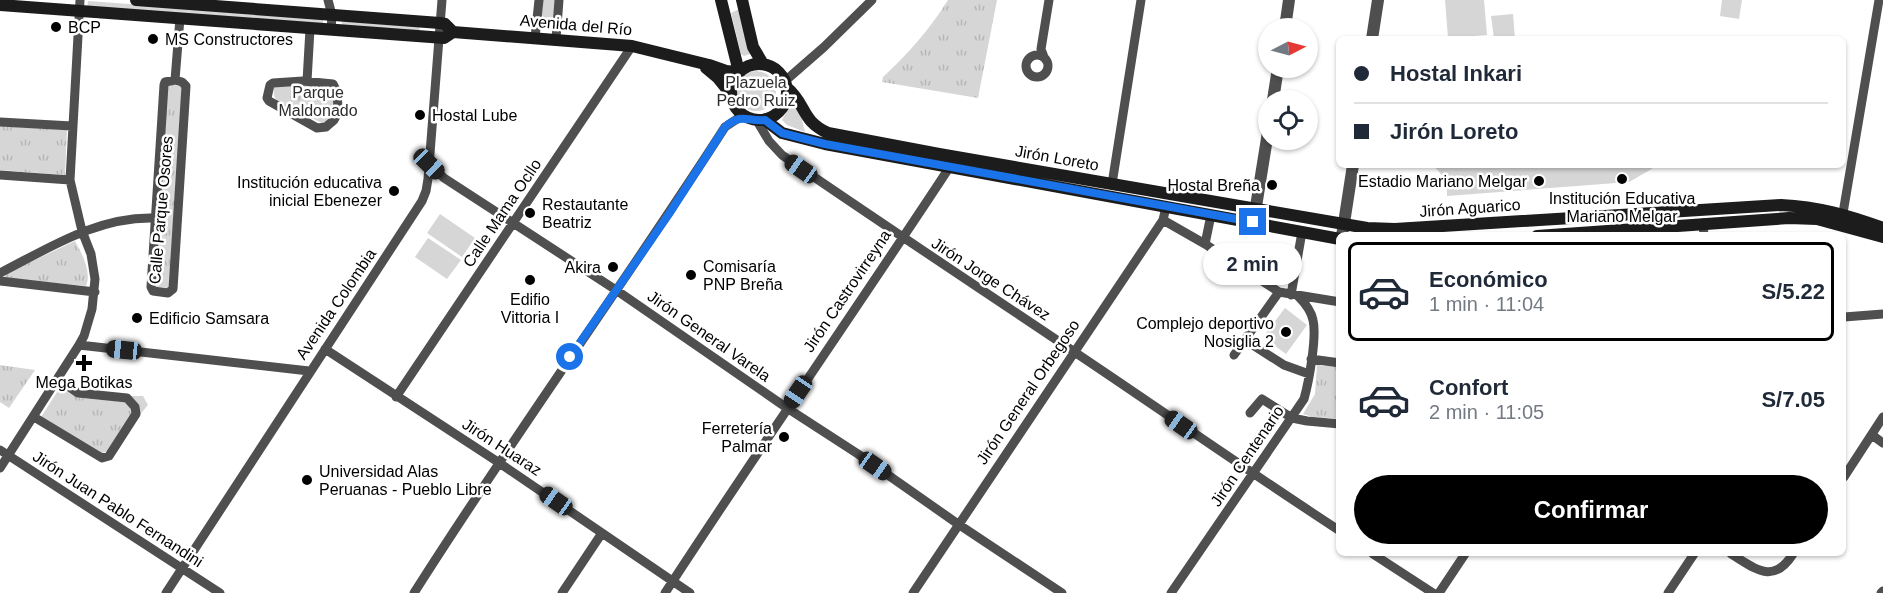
<!DOCTYPE html>
<html lang="es">
<meta charset="utf-8">
<style>
:root{--surface:#fff;--page:#f6f6f7;--text:#1f2937;--muted:#747a83;--line:#e0e1e3;--accent:#000}
body{margin:0;font-family:Helvetica,sans-serif;background:var(--page);color:var(--text);height:100vh;display:flex;flex-direction:column;font-size:22px;white-space:nowrap}
*{box-sizing:border-box;margin:0}
p{font-size:20px;color:var(--muted)}
.icon{flex:none;width:33px;height:33px;fill:none;stroke:currentColor;stroke-width:2;stroke-linecap:round;stroke-linejoin:round}
.map{position:relative;flex:1;overflow:hidden}
.drawer{position:absolute;left:1336px;top:232px;width:510px;height:324px;display:flex;flex-direction:column;background:var(--surface);border-radius:9px;box-shadow:0 2px 4px #0004}
.drawer>*{flex:none}
.top-card{position:absolute;left:1336px;top:36px;width:510px;height:132px;border-radius:9px;box-shadow:0 2px 4px #0004;display:grid;align-content:center;height:132px;padding:0 18px;background:var(--surface)}
.needle{width:39px;rotate:84deg}
.controls{position:absolute;left:1258px;top:18px;display:grid;gap:12px}
.controls a{display:grid;place-items:center;width:60px;height:60px;border-radius:50%;background:var(--surface);box-shadow:0 2px 4px #0004;font-size:30px}
.end{position:absolute;width:27px;height:27px;margin:-14px;border:8px solid #1a73e8;background:#fff;box-shadow:0 0 0 3px #fff}
.from{border-radius:50%}
.bubble{position:absolute;height:42px;border-radius:21px;background:var(--surface);box-shadow:0 2px 4px #0004;font-size:20px;font-weight:800;line-height:42px;text-align:center}
.car{position:absolute;width:18px;height:36px;margin:-18px -9px;border-radius:8px;box-shadow:0 0 4px 2px #0007;background:linear-gradient(#222 24%,#8ab4d8 0 40%,#222 0 76%,#8ab4d8 0 86%,#222 0)}
.top-card b{display:flex;align-items:center;gap:21px;height:57px;font-size:22px}
.top-card b+b{border-top:2px solid var(--line)}
.top-card i{width:15px;height:15px;background:var(--text)}
ul{padding:10px 0 0;list-style:none}
li{display:flex;align-items:center;gap:18px;height:99px;margin:0 12px 9px;padding:0 6px;border:3px solid transparent;border-radius:9px}
li div{flex:1}
li b{display:block;font-size:22px}
li em{font-style:normal;font-weight:800}
li.on{border-color:var(--accent)}
li>.icon{width:54px;height:54px;stroke-width:1.5}
.button{display:flex;gap:12px;margin-top:auto;padding:12px 18px}
.button a{flex:1;height:69px;border-radius:36px;background:var(--accent);color:#fff;font-size:24px;font-weight:800;line-height:69px;text-align:center}
.map>svg:first-child{display:block}
</style>
<div class="map">
<svg width="1883" height="593" viewBox="0 0 1883 593">
<defs>
<pattern id="park-tufts" width="24" height="20" patternUnits="userSpaceOnUse" patternTransform="scale(1.5)"><rect width="24" height="20" fill="#d6d6d6"/><path d="M3 7l-1-3M5 7V3M7 7l1-3M15 17l-1-3M17 17v-4M19 17l1-3" fill="none" stroke="#b6b6b6"/></pattern>
</defs>
<rect width="100%" height="100%" fill="#fff"/>
<!-- green -->
<path fill="#d6d6d6" d="M543,0h13l-2,24 -13,-1z
M1445,0h39l3,35 -39,3z
M1722,0h20l-3,19 -19,-3z
M88,1l235,17v6l-236,-16z
M741,8l12,45 -9,3 -3,-2 -10,-41z
M1513,14l2,25h-21l-3,-23z
M342,19l77,6 1,7 -78,-6z
M791,98l6,1 8,33 -18,-7 -5,-5 8,-15z
M1433,165h223l-6,5 -21,12 -182,14v-15z
M440,214l35,24 -13,19 -35,-24z
M428,238l33,22 -14,19 -32,-22z
M1285,308l22,17 -21,29 -23,-17z
M130,396h13l5,9 -10,12 -1,-13z"/>
<!-- park -->
<path fill="url(#park-tufts)" d="M948,0h49l-19,98 -96,-16 1,-5c25,-23 47,-48 65,-77z
M736 91a20 20 0 1 1 40 0a20 20 0 1 1-40 0Z
M278,83l55,2 3,26 -8,12h-6l-45,-22 -3,-5v-10z
M172,84l10,3 -13,201 -15,-1 13,-200z
M0,126l67,4 -2,45 -65,-5z
M75,241c7,13 17,31 11,45l-82,-8 1,-4z
M0,365l35,5 -26,38 -9,-6z
M1317,365l22,2v52l-26,-2 -10,-3 12,-20z
M61,386l19,12 46,4 3,3 3,9 -24,37 -9,3 -58,-37z"/>
<g fill="none" stroke-linecap="round" stroke-linejoin="round">
<!-- minor -->
<path stroke="#4f4f4f" stroke-width="9" d="M328,0l4,15 -1,15
M535,38l4,-38
M556,39l3,-39
M1026 66a11 11 0 1 1 22 0a11 11 0 1 1-22 0Z
M1044,57l-3,-8 8,-49
M175,80l7,2 4,4 -13,203 -5,4 -15,-2 -2,-4 13,-202 1,-3z
M175,80l5,-62
M303,81l30,3c5,8 7,27 1,36 -2,2 -6,5 -8,7l-9,1 -48,-27 -2,-3 3,-13 3,-2z
M307,81l3,-52
M785,81l39,-34 48,-47
M757,121l12,20 13,14c97,67 196,132 294,198 88,59 175,120 264,178
M0,122l72,4
M429,164l15,14 172,112 171,118 71,46 100,70 104,69
M0,175l70,5
M1112,184l29,-184
M1211,215l-6,29 74,48 61,10
M1842,219l37,-219
M1163,220l42,24
M1703,223l1,13
M0,273c49,-25 98,-57 155,-55
M0,281l95,11
M1291,295l11,-63
M1844,317l39,-3
M1245,340l39,25 25,9
M79,345l230,26
M325,349l173,113 192,131
M1234,355l45,-63
M1311,359l29,4
M396,397l236,-351
M1250,413l12,-14 30,19 15,3 33,3
M34,417l68,41 7,-2 27,-42 -1,-7 -8,-9 -49,-5 -20,-14
M1872,435l11,8
M0,450l220,143
M0,468l79,-123 5,-9 8,-27 3,-30 -4,-25 -9,-23 -12,-51 10,-180
M1844,477l39,-60
M1373,554l60,39
M1731,554c25,15 42,31 62,0
M166,593l256,-392 4,-10 2,-12 14,-179
M414,593c100,-158 210,-309 311,-466l12,-8 8,-2
M562,593l40,-60
M665,593c93,-143 190,-282 284,-425l1,-6
M913,593l250,-373 3,-13
M1171,593l133,-194c5,-18 13,-62 9,-79 -2,-10 -8,-17 -15,-24
M1439,593l26,-39
M1668,593l26,-39
M1881,593l2,-2"/>
<!-- tertiary -->
<path stroke="#4f4f4f" stroke-width="12" d="M1285,28l4,-28
M1372,39l6,-39
M1273,100l5,-32
M1254,219l15,-93
M1342,236l11,-71"/>
<!-- secondary -->
<path stroke="#1c1c1c" stroke-width="12" d="M136,0l304,23 5,1 8,8
M721,0l18,72
M742,0l11,47 10,17
M0,5l444,33 9,-6 179,14 77,19 17,6 12,1
M731 92a28 28 0 1 1 56 0a28 28 0 1 1-56 0Z
M706,68l12,10 12,15
M786,87c21,17 14,33 42,46l111,21 428,74 28,1 386,-24c38,2 66,10 102,23
M765,120l17,13 43,11 515,95
M1537,236l252,-18 28,1 66,18"/>
</g>
<g fill="none" stroke-linecap="round" stroke-linejoin="round">
<!-- route -->
<path stroke="#1a73e8" stroke-width="8" d="M570,357l99,-143 56,-87c18,-15 21,-5 40,-7l17,13 43,11 428,78"/>
</g>
<!-- markers -->
<g fill="#000" stroke="#fff" stroke-width="2">
<circle cx="56" cy="27" r="6"/>
<circle cx="153" cy="39" r="6"/>
<circle cx="420" cy="115" r="6"/>
<circle cx="1622" cy="179" r="6"/>
<circle cx="1539" cy="181" r="6"/>
<circle cx="1272" cy="185" r="6"/>
<circle cx="394" cy="191" r="6"/>
<circle cx="530" cy="213" r="6"/>
<circle cx="613" cy="267" r="6"/>
<circle cx="691" cy="275" r="6"/>
<circle cx="530" cy="280" r="6"/>
<circle cx="137" cy="318" r="6"/>
<circle cx="1286" cy="332" r="6"/>
<path d="M81 354h6v6h6v6h-6v6h-6v-6h-6v-6h6z"/>
<circle cx="784" cy="437" r="6"/>
<circle cx="307" cy="480" r="6"/>
</g>
<g text-anchor="middle" dominant-baseline="central" stroke-width="5" stroke-linejoin="round" paint-order="stroke">
<!-- street labels -->
<g font-size="16" fill="#000" stroke="#fff">
<text transform="translate(576 25) rotate(5)">Avenida del Río</text>
<text transform="translate(1057 158) rotate(10)">Jirón Loreto</text>
<text transform="translate(1470 208) rotate(-4)">Jirón Aguarico</text>
<text transform="translate(161 210) rotate(-85)">Calle Parque Osores</text>
<text transform="translate(502 213) rotate(-56)">Calle Mama Ocllo</text>
<text transform="translate(991 279) rotate(33)">Jirón Jorge Chávez</text>
<text transform="translate(847 291) rotate(-56)">Jirón Castrovirreyna</text>
<text transform="translate(336 304) rotate(-56)">Avenida Colombia</text>
<text transform="translate(709 336) rotate(35)">Jirón General Varela</text>
<text transform="translate(1028 392) rotate(-56)">Jirón General Orbegoso</text>
<text transform="translate(502 447) rotate(33)">Jirón Huaraz</text>
<text transform="translate(1247 456) rotate(-56)">Jirón Centenario</text>
<text transform="translate(118 509) rotate(33)">Jirón Juan Pablo Fernandini</text>
</g>
<!-- poi labels -->
<g font-size="16" fill="#000" stroke="#fff" text-anchor="start">
<text x="68" y="27">BCP</text>
<text x="165" y="39">MS Constructores</text>
<text x="432" y="115">Hostal Lube</text>
<text x="1527" y="181" text-anchor="end">Estadio Mariano Melgar</text>
<text x="382" y="182" text-anchor="end">Institución educativa<tspan x="382" dy="18">inicial Ebenezer</tspan></text>
<text x="1260" y="185" text-anchor="end">Hostal Breña</text>
<text x="1622" y="198" text-anchor="middle">Institución Educativa<tspan x="1622" dy="18">Mariano Melgar</tspan></text>
<text x="542" y="204">Restautante<tspan x="542" dy="18">Beatriz</tspan></text>
<text x="703" y="266">Comisaría<tspan x="703" dy="18">PNP Breña</tspan></text>
<text x="601" y="267" text-anchor="end">Akira</text>
<text x="530" y="299" text-anchor="middle">Edifio<tspan x="530" dy="18">Vittoria I</tspan></text>
<text x="149" y="318">Edificio Samsara</text>
<text x="1274" y="323" text-anchor="end">Complejo deportivo<tspan x="1274" dy="18">Nosiglia 2</tspan></text>
<text x="84" y="382" text-anchor="middle">Mega Botikas</text>
<text x="772" y="428" text-anchor="end">Ferretería<tspan x="772" dy="18">Palmar</tspan></text>
<text x="319" y="471">Universidad Alas<tspan x="319" dy="18">Peruanas - Pueblo Libre</tspan></text>
</g>
<!-- park labels -->
<g font-size="16" fill="#2d2d2d" stroke="#fff">
<text x="756" y="82">Plazuela<tspan x="756" dy="18">Pedro Ruiz</tspan></text>
<text x="318" y="92">Parque<tspan x="318" dy="18">Maldonado</tspan></text>
</g>
</g>
</svg>
<div class="controls">
<a><svg class="needle" viewBox="-14 -14 28 28"><path d="M0-13l5 13h-10z" fill="#e53935"/><path d="M0 13l5-13h-10z" fill="#747a83"/></svg></a>
<a><svg class="icon" aria-label="locate" viewBox="0 0 24 24"><circle cx="12" cy="12" r="6"/><path d="M12 2v4M12 18v4M2 12h4M18 12h4"/></svg></a>
</div>
<i class="end from" style="left:570px;top:357px"></i>
<i class="end" style="left:1253px;top:222px"></i>
<div class="bubble" style="left:1203px;top:243px;width:99px">2 min</div>
<i class="car" style="left:429px;top:164px;rotate:134deg"></i>
<i class="car" style="left:801px;top:169px;rotate:305deg"></i>
<i class="car" style="left:124px;top:350px;rotate:276deg"></i>
<i class="car" style="left:798px;top:392px;rotate:214deg"></i>
<i class="car" style="left:1181px;top:425px;rotate:305deg"></i>
<i class="car" style="left:875px;top:466px;rotate:125deg"></i>
<i class="car" style="left:556px;top:501px;rotate:305deg"></i>
<div class="top-card">
<b><i class="from"></i>Hostal Inkari</b>
<b><i></i>Jirón Loreto</b>
</div>
<section class="drawer">
<ul>
<li class="on"><svg class="icon" aria-label="car" viewBox="0 0 24 24"><path d="M5 17H2v-5l4-1 3-4h7l3 4 3 1v5h-3M9 17h6M6 11h13"/><circle cx="7" cy="17" r="2"/><circle cx="17" cy="17" r="2"/></svg><div><b>Económico</b><p>1 min · 11:04</p></div><em>S/5.22</em></li>
<li><svg class="icon" aria-label="car" viewBox="0 0 24 24"><path d="M5 17H2v-5l4-1 3-4h7l3 4 3 1v5h-3M9 17h6M6 11h13"/><circle cx="7" cy="17" r="2"/><circle cx="17" cy="17" r="2"/></svg><div><b>Confort</b><p>2 min · 11:05</p></div><em>S/7.05</em></li>
</ul>
<div class="button"><a>Confirmar</a></div>
</section>
</div>
